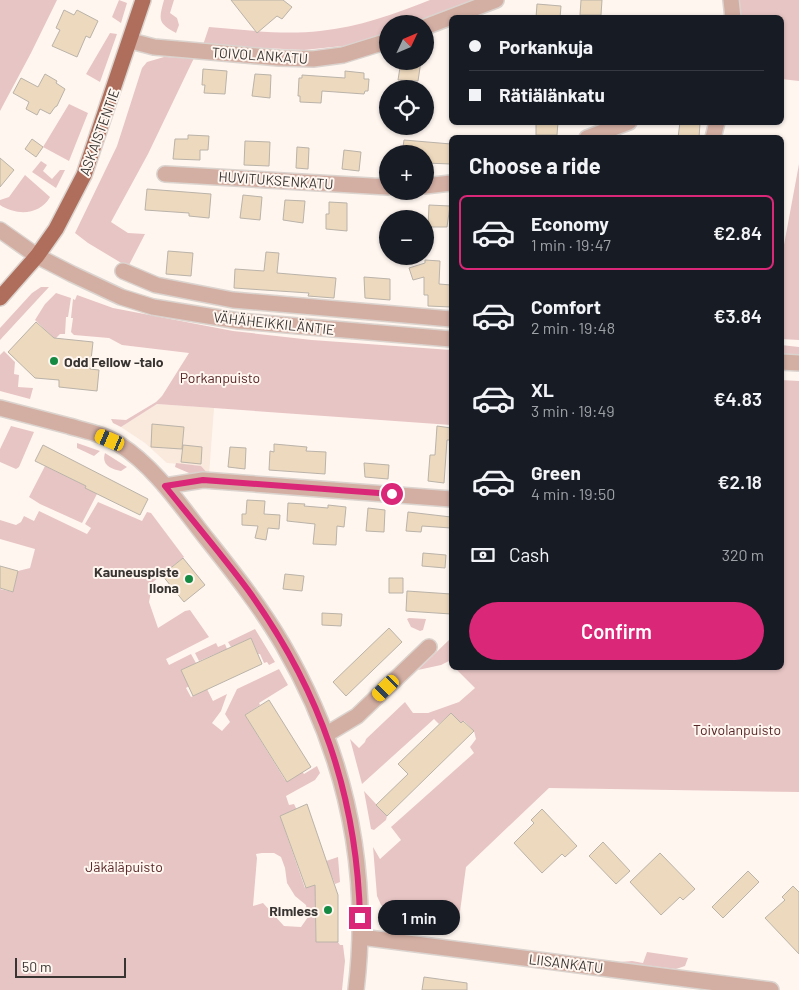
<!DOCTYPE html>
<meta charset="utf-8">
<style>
:root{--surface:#171b24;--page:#20242c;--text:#f1f3f6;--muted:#9ea1a6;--line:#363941;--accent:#db2777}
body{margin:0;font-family:Barlow,sans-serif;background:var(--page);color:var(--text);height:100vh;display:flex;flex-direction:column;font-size:19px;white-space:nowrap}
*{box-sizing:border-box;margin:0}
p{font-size:16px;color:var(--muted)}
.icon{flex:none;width:28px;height:28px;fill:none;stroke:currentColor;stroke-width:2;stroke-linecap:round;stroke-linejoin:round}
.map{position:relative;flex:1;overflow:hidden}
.sheet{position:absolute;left:449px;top:135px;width:335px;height:535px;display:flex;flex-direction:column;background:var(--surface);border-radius:8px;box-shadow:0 1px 4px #0004}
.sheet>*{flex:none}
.hud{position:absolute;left:449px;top:15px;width:335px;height:110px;border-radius:8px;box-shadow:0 1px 4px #0004;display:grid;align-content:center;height:110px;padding:0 20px;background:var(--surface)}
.needle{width:32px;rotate:46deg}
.tools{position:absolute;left:379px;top:15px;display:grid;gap:10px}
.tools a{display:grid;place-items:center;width:55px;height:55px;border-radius:50%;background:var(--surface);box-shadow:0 1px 4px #0004;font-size:25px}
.scale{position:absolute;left:15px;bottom:12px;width:111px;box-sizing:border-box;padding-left:5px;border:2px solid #383431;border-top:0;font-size:14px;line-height:18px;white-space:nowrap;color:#383431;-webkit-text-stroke:4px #fff6f0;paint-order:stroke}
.end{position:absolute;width:22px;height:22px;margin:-11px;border:6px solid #db2777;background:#fff;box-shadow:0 0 0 2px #fff}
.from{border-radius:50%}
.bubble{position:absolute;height:35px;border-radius:18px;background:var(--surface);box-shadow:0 1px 4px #0004;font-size:16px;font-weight:600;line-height:35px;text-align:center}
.car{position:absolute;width:15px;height:30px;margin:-15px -8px;border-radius:6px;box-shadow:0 0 4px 1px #0007;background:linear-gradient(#f5c518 24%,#345 0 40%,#f5c518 0 76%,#345 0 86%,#f5c518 0)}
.hud b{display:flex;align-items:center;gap:18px;height:48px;font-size:19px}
.hud b+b{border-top:1px solid var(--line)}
.hud i{width:12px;height:12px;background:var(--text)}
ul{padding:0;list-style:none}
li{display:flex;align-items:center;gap:15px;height:75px;margin:0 10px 8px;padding:0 10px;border:2px solid transparent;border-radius:8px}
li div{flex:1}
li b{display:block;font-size:19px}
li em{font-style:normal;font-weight:600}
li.current{border-color:var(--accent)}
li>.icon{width:45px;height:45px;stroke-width:1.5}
h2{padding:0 20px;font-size:22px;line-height:60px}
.pay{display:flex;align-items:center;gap:12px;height:55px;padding:0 20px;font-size:19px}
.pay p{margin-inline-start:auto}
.button{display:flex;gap:10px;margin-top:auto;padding:10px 20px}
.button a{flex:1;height:58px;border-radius:30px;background:var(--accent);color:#fff;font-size:20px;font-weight:600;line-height:58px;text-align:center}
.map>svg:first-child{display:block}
</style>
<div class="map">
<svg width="799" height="990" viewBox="0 0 799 990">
<rect width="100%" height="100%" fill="#fff6f0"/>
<!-- built -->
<path fill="#fae9dd" d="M157,404l57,4 -5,67 -9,-9 -33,-3 -22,-20 -24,-16z"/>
<!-- green -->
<path fill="#e8c5c5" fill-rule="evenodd" d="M0,0h57l-26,53 -31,58z
M119,0l8,3 -6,20 -9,-6z
M164,0h10l-4,13 7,5 2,7 -3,8c-19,-10 -17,-14 -12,-33z
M430,0h50l-62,24h-30l-1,11 -35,10 -48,5 -101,-5 6,-18c37,3 74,8 111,4 39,-4 74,-17 110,-31z
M735,0h64v81l-18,-2v-61l-43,-1z
M110,33l7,1 -17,48 -14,-8z
M164,57l30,1 -46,96 -37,68 17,11 17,1 -17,33 -40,-24 -13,-10 42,-87 25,-78 5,-6z
M69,104l19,9 -19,48 -26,-14z
M41,161l6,4 -4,6 9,8 8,-9h5l-9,18 -24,-16z
M799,164v176l-18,-1v-78z
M25,175l25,22c-10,18 -33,19 -50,8v-5l9,-3z
M41,287h8l-49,53v-12l32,-35z
M56,293l15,5 -3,19h-2l-1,17h-5l-5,5 -20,-19 10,-16z
M77,295l36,13 120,23 79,9 139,10v75l-294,-21 -36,23 -8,-4 -2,-4 15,1 30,-18 6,-6 27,-43 -67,-8 -13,-7 -35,-3 -3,-3 2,-14h-2l2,-19 2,1z
M781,345l18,2v8l-18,-1z
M4,351l11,11 -1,12 5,1 -1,12 15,1 -3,11 -30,-8v-36z
M781,380l18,1v411l-250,-4 -83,79 -7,52 -74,-11 -4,-3 -4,-9 -4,-49 7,12 21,-19 -10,-13 83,-74 -4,-6 6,-8 -2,-8 -10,-10 -3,2 -10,-10 -12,11 -5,-5 -72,65 -12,-45 9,9 6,-6 1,-3 39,-37 8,11h15l31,-11 16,-14 -20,-20h326z
M11,426l23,6 -15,35 -3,2 -16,-7v-13z
M77,443l23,8 -6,5 -17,-8z
M105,453l22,14 -6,4c-10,-2 -20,-6 -16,-18z
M176,463l25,3 8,9 -20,-2 -14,-6z
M45,466l41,20 11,8 -15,29 -42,-19 -11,-7z
M98,502l44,19 5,-9 4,1 33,44 -31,25 -4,20 9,26 27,-17 5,-1 19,27 -43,22 3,6 22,-11 5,9 -15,7 8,16 -3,2 5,9 16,-8 6,12 14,-7 -6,17 -9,12 10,8 8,-9 -5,-8 12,-25 42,-20 9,16 -29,18 1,2 -15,10 40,65 16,-10 3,4 13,-8 3,7 -5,7 -29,16 3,9 5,-1 3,6 -17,6 25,72 18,-6 -8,15 1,45h22l2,3h3l2,16 -3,29h-342v-401l13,3 5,-21 12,-3 5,-19 -35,-10v-19l16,5 5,-3 3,-6 10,5 5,-10 48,23 4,-6 -6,-4zM262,853h12l7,4 4,11 2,15 8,13 11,9 2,12 -7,10 -17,-1 -21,-23 -10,3 4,-48 -1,-4z
M409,618l17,1 -3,11 -3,1 -9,-4 -4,-8z
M255,629l20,33 -6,3 -2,-3 -3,1 -4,-9h-2l-7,-16 -20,9 -3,-5z
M451,638v26l-2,-3 -8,4 -23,5z
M216,643l2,4 7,-3 2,5 -28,12 -4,-8z
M364,791l23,25 -1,4 -12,10 -3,-1z
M338,857l2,25 -5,2 -9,-23z
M647,952l41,6 -3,8 -9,3 -56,-7 12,-1 11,2z"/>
<!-- building -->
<path fill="#edd9bd" stroke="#bab3a9" d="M231,0h52l9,7 -10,12 -5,-3 -20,17z
M581,0h21l-1,15h-21z
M537,4l24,2 -1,12h-24z
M64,10l10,5 3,-5 21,11 -8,17 -4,-2 -9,21 -25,-11 8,-16 -4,-2z
M401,61h20l-3,20 -20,-1z
M203,69l24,2 -2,23 -21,-1 1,-8h-3z
M345,71l19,2v6h5l-1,12h-3l-1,3 -42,-3 -1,12 -21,-1v-6h-2l1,-18h3v-3l43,3z
M45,74l12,7 -1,2 9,6 -8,17 -2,1 -5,7 -10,-5 -3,6 -11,-6 3,-7 -16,-9 8,-15 17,9z
M255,74l16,1 -1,23 -18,-2z
M536,122h22l-1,13h-21z
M680,122l20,1 -1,15h-21z
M188,135l21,1 -1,14h-8v10l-27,-1 2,-20h13z
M32,139l11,8 -7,10 -11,-8z
M404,140l47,4v20l-26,-1v-9h-23z
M245,141l25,1 -1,24 -25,-1z
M297,147l12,1 -1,21 -12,-1z
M344,150l17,2 -2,19 -17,-2z
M0,158l14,12 -14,17z
M147,189l64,5 -2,24 -20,-2v-3l-44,-3z
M243,195l19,2 -2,23 -20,-2z
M285,200l20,1 -2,22 -20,-3z
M329,202l18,1v28l-21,-2v-15h3z
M429,205l21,1 -3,21h-19z
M168,251l25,2 -2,23 -25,-2z
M266,252l13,1 -2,20 59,5 -2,20 -26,-2 1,-3 -75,-5 1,-19 29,2z
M425,260l15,1 -1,23 12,1v22l-23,-1v-11h-4v-18l-11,3 -4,-12 16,-5z
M364,277l26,2v21l-25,-2z
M36,322l18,16 39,4 -3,27 9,1 -2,21 -38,-4v-7l-24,-2 -27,-26z
M152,424l32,3 -2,22 -31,-2z
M437,426l14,2v12h-4l-3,43 -16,-2 2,-26h5z
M274,444l33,3 -1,4 20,1 -1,22 -56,-4 1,-19 4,1z
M43,445l105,54 -8,16 -55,-27 1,-2 -51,-25z
M183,445l19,2 -1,17 -20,-2z
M230,447l16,1 -1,21 -17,-2z
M364,463l25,2 -1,14 -23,-2z
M247,500l18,1 -1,13 16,1 -1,14 -11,-1 -2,12 -11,-2 3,-12 -16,-1v-11h4z
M288,503l17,1 -1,2 24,2v-3l18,2 -2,20 -7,-1 -1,19 -23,-1 2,-20 -28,-3z
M368,508l17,2 -1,22 -18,-1z
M408,512l43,5v11l-29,-2 -1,6 -15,-1z
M423,553l23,2 -1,13 -23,-2z
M183,558l22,27 -21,17 -22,-27z
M0,566l18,5 -5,21 -13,-4z
M285,574l19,2 -2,15 -19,-2z
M389,578h14v15h-14z
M407,591l44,3v20l-45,-3z
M322,613l20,1 -1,12 -19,-1z
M389,628l13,14 -56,54 -13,-14z
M251,638l11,26 -69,32 -12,-26z
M269,700l42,67 -24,15 -42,-67z
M451,713l10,10 2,-2 11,10 -87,85 -11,-11 32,-31 -10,-10z
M307,804l31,91v47h-22l-1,-57 -9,3 -26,-72z
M542,809l35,37 -12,11 -3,-3 -20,19 -28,-30 20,-20 -3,-3z
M603,842l27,29 -14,13 -27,-28z
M660,853l35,36 -12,11 -3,-3 -19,18 -31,-33z
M748,871l11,11 -36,36 -11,-11z
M793,886l6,6v62l-34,-36 20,-18 -3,-3z
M424,977l43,6v7h-45z"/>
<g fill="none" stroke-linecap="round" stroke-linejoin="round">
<defs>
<path id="minor" d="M731,0l2,18
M425,27l71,-27
M131,41l23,6 125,11 34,1 30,-4 45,-14
M587,138l42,-16
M713,138l4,-16
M165,174l223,13
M425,186l26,-3
M0,230l37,26 35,18 49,23 32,10 86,14 212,18
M123,271l33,14 77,15 218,19
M781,362l18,1
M0,408c23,6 46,12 69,18 17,5 35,8 50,18 36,23 61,61 87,94 27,34 55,69 77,107 62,107 88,222 73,345
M165,486l38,-6 248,19
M327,734l30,-18 72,-69
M361,937l410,53"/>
<path id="major" d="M0,298l37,-42 19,-27 28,-54 59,-175"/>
</defs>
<!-- minor casing -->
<use href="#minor" stroke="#dbd3ce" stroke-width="18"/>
<!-- major casing -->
<use href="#major" stroke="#dbd3ce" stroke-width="18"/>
<!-- minor -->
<use href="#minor" stroke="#d3aea2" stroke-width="15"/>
<!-- major -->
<use href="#major" stroke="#af6e5b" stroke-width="15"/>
</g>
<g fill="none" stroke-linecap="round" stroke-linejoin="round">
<!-- route -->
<path stroke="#db2777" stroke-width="6" d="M360,918c-3,-123 -40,-228 -112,-328 -26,-35 -55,-69 -83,-104l38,-6 189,14"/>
</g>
<!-- markers -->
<g fill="#158a43" stroke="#fff6f0" stroke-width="2">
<circle cx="54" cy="361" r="5"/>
<circle cx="189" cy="579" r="5"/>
<circle cx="328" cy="910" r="5"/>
</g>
<g text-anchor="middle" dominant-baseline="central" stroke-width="4" stroke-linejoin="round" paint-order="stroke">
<!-- street labels -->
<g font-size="14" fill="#383431" stroke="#fff6f0">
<text transform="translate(260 55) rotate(4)">TOIVOLANKATU</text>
<text transform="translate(99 132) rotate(-70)">ASKAISTENTIE</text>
<text transform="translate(276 180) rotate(4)">HUVITUKSENKATU</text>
<text transform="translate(274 323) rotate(6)">VÄHÄHEIKKILÄNTIE</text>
<text transform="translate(566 963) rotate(7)">LIISANKATU</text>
</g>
<!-- poi labels -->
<g font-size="14" font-weight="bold" fill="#383431" stroke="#fff6f0" text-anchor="end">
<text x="64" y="361" text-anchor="start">Odd Fellow -talo</text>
<text x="179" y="571">Kauneuspiste<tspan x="179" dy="16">Ilona</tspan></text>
<text x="318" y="910">Rimless</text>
</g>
<!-- park labels -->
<g font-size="14" fill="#572628" stroke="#fff6f0">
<text x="220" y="377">Porkanpuisto</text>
<text x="737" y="729">Toivolanpuisto</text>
<text x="124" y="866">Jäkäläpuisto</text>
</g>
</g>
</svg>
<div class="tools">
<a><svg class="needle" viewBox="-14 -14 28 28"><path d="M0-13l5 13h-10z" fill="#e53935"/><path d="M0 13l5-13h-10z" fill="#9ea1a6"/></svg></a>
<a><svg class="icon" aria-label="locate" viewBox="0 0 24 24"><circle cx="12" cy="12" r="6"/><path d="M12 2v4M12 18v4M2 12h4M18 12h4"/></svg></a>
<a>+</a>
<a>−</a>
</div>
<div class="scale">50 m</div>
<i class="end from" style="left:392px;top:494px"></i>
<i class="end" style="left:360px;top:918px"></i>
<div class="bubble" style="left:378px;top:900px;width:82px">1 min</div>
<i class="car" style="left:110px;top:440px;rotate:293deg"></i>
<i class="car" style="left:386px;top:688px;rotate:226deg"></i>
<div class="hud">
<b><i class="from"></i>Porkankuja</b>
<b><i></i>Rätiälänkatu</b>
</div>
<section class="sheet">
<h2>Choose a ride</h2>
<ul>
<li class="current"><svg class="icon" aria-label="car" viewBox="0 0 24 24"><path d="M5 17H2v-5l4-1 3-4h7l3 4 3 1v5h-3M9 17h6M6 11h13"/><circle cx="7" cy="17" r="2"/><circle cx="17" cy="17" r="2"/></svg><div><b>Economy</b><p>1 min · 19:47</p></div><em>€2.84</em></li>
<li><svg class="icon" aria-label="car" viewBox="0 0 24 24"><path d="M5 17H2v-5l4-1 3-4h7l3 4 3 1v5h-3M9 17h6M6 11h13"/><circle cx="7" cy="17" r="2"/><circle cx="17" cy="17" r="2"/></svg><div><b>Comfort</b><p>2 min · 19:48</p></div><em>€3.84</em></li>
<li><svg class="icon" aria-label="car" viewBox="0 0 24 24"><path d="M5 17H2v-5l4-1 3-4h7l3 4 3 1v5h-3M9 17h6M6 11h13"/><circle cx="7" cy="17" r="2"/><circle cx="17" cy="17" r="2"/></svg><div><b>XL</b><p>3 min · 19:49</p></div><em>€4.83</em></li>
<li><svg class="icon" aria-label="car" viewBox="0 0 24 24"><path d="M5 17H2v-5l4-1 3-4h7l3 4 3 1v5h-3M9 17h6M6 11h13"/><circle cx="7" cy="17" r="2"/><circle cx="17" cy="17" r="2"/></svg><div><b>Green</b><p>4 min · 19:50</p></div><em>€2.18</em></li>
</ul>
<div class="pay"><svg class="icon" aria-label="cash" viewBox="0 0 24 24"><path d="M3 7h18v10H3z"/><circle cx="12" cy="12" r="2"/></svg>Cash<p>320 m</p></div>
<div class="button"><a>Confirm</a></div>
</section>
</div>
